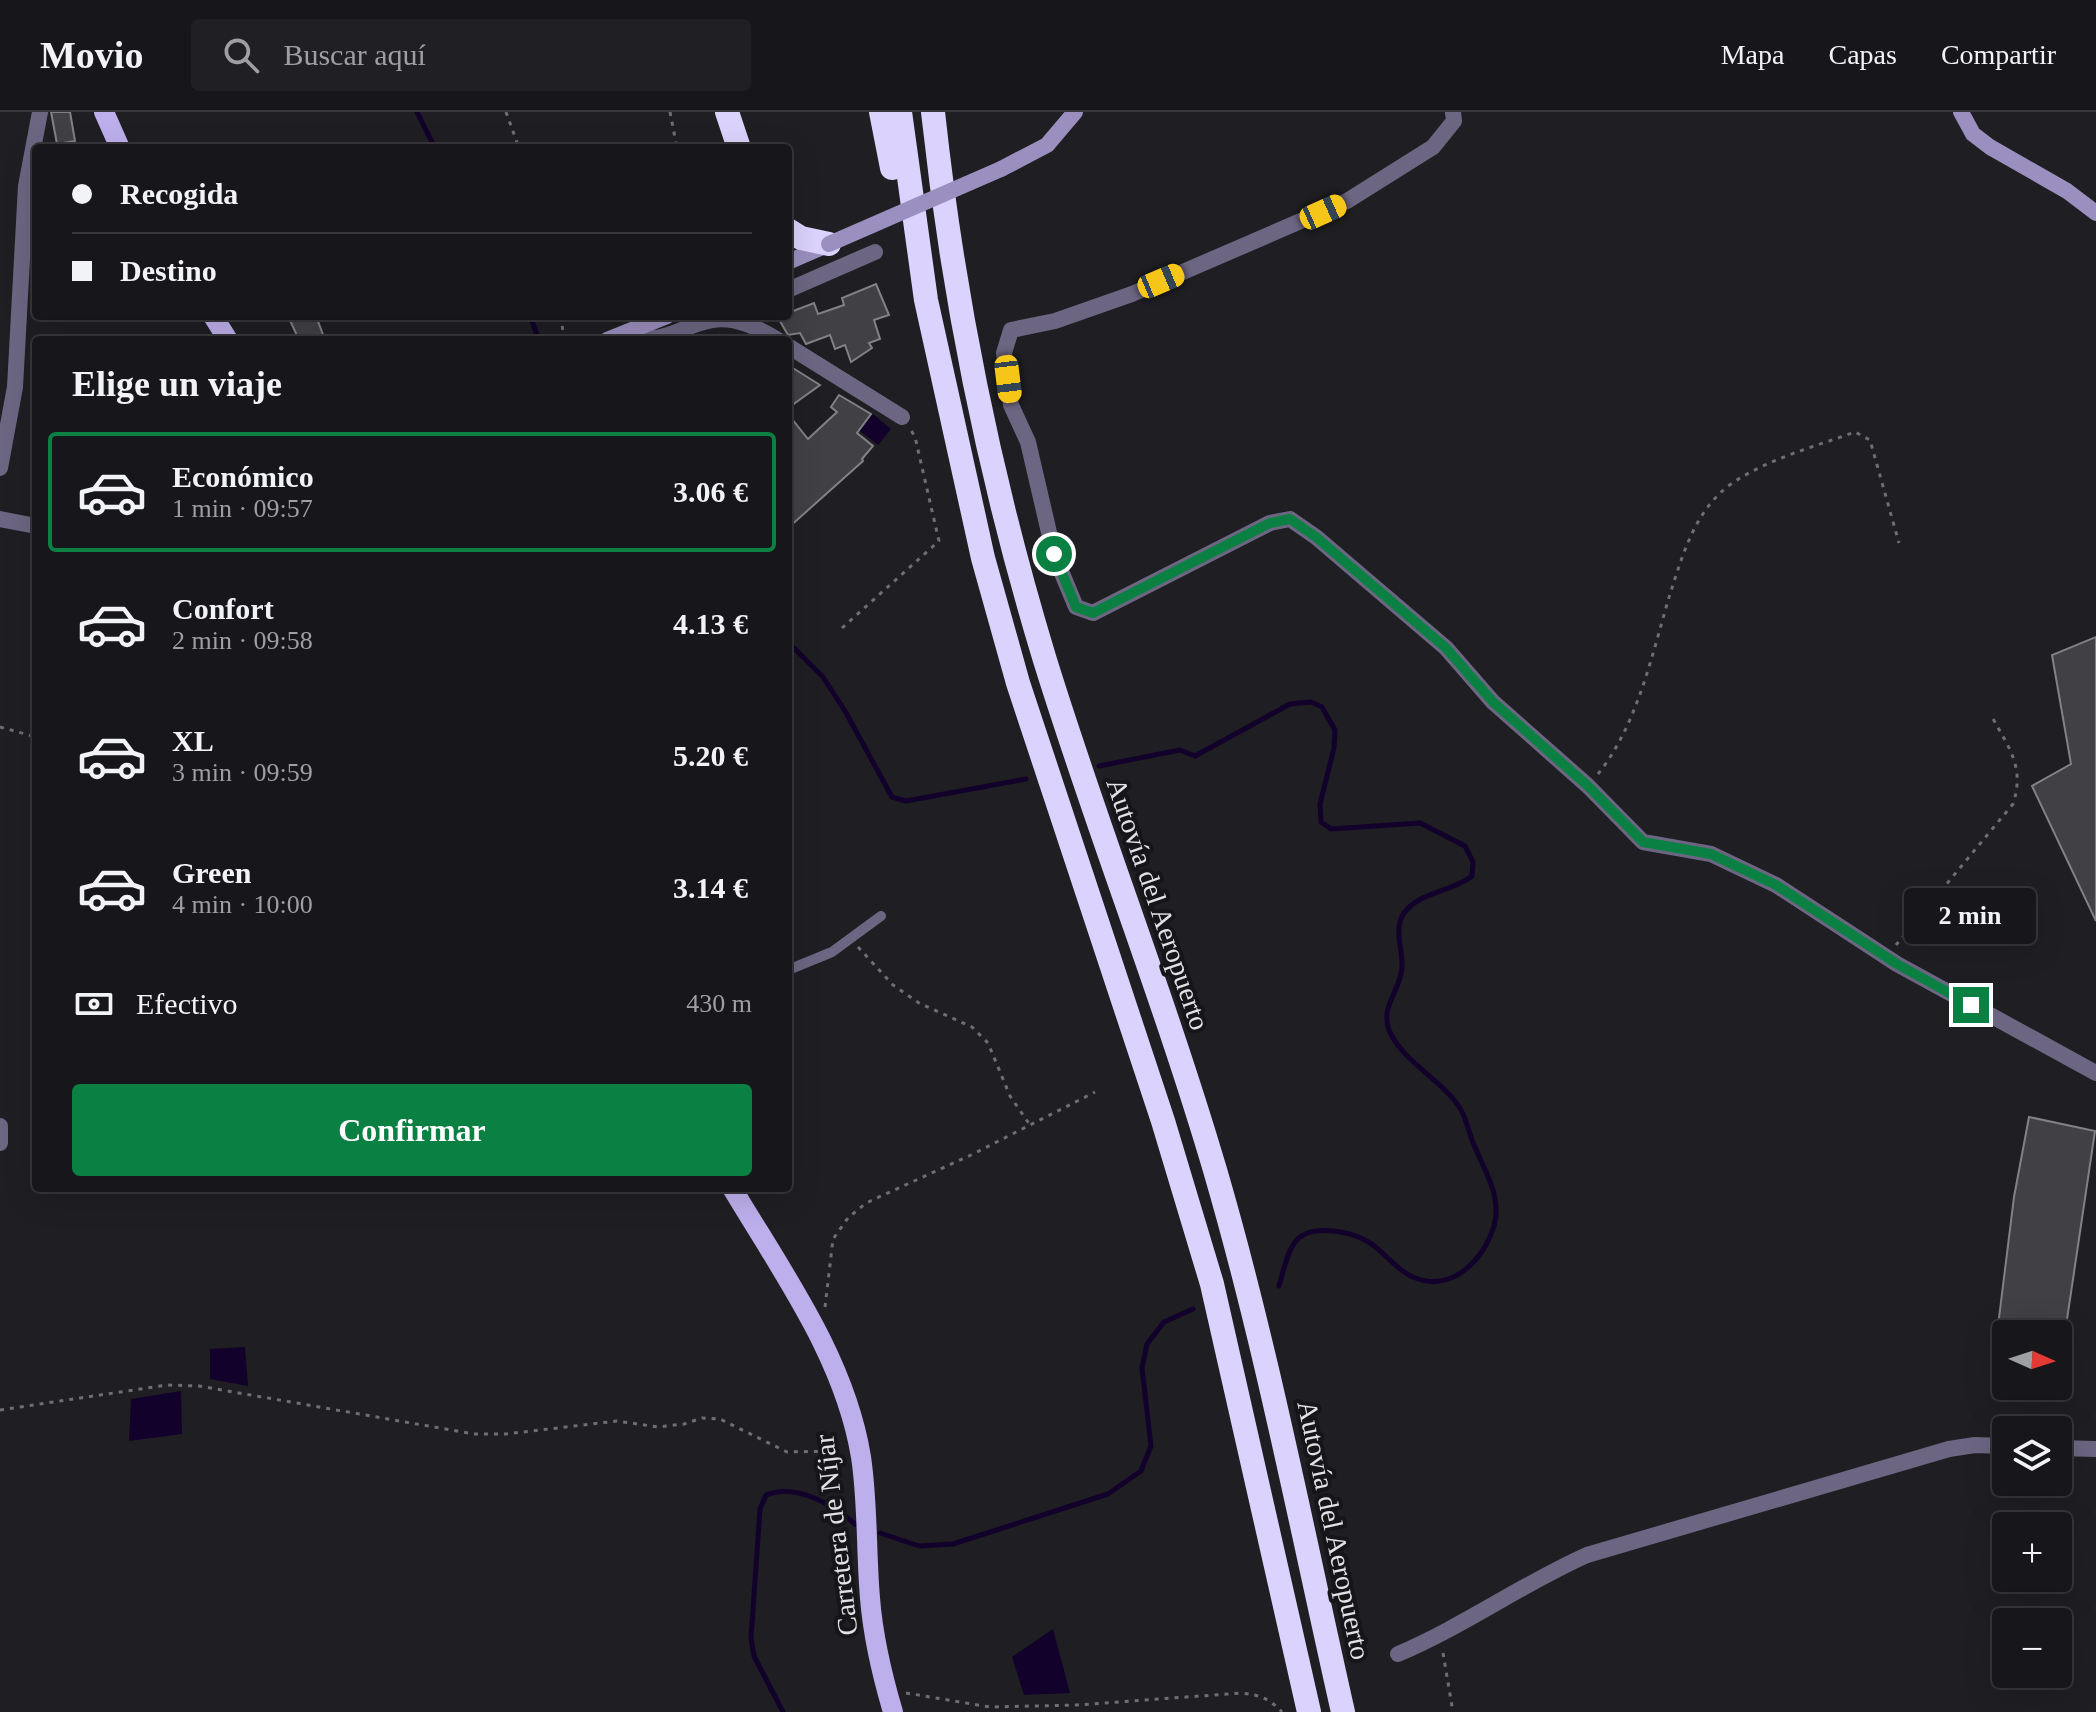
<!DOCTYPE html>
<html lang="es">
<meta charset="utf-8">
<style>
:root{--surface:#17161a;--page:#201f23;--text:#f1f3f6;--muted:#9e9fa2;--line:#363539;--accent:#0b8043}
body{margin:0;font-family:"Times New Roman",serif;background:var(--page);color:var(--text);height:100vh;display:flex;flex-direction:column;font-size:30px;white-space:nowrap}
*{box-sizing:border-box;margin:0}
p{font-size:26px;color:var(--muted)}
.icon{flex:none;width:44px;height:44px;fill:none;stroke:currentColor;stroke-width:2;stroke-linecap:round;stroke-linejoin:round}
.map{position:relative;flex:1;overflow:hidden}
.side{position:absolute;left:32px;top:224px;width:760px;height:856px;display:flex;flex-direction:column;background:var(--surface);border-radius:8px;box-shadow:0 8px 32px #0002,0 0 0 2px var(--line)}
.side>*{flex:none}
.hud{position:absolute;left:32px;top:32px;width:760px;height:176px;border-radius:8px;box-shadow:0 8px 32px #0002,0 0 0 2px var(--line);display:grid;align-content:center;height:176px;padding:0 40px;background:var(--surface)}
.needle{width:52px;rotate:93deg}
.tools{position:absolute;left:1992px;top:1208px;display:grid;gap:16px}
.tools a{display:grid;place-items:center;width:80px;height:80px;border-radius:8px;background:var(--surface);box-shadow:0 8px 32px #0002,0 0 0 2px var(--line);font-size:40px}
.end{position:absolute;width:36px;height:36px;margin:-18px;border:10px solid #0b8043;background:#fff;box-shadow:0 0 0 4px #fff}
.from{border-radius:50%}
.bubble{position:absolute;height:56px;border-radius:8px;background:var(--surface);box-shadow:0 8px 32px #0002,0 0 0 2px var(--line);font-size:26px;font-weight:700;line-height:56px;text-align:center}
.car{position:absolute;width:24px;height:48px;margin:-24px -12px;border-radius:10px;box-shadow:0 0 6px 2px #0007;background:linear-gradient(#f5c518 24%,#345 0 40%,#f5c518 0 76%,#345 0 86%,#f5c518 0)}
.hud b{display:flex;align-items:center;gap:28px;height:76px;font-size:30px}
.hud b+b{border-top:2px solid var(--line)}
.hud i{width:20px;height:20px;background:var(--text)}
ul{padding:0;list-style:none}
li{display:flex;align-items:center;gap:24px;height:120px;margin:0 16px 12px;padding:0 24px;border:4px solid transparent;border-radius:8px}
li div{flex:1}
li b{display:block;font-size:30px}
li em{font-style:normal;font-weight:700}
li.selected{border-color:var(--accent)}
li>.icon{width:72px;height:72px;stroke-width:1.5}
h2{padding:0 40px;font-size:36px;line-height:96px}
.pay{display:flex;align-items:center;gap:20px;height:88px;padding:0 40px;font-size:30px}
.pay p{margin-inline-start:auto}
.primary-button{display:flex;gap:16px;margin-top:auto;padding:16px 40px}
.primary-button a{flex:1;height:92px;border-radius:8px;background:var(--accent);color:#fff;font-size:32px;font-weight:700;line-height:92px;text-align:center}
header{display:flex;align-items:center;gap:48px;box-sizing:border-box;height:112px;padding:0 40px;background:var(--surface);border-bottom:2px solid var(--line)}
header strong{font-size:38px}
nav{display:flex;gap:44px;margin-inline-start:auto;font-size:28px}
.search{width:560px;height:72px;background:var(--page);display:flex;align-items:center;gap:20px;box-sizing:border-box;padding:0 28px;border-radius:8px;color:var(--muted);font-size:30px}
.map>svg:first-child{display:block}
</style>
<header>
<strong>Movio</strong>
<div class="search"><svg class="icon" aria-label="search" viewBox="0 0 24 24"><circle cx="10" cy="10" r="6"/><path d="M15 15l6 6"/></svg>Buscar aquí</div>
<nav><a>Mapa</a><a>Capas</a><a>Compartir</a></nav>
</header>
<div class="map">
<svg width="2096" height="1600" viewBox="0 0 2096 1600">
<rect width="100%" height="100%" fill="#1f1e22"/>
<!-- water -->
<path fill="#12022b" d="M873,302l18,15 -13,16 -19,-15z
M245,1235l3,39 -38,-7v-30z
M181,1279l1,43 -53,7 2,-42z
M1053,1517l17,64 -46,2 -12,-38z"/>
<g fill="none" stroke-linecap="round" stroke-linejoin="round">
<!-- stream -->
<path stroke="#12022b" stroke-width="5" d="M417,0l18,36
M530,204l9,24
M788,530l35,35 22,34 47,86 14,4 120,-22
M1099,654l81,-16 15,6 95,-52 21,-2 11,5 13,23 -1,18 -14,56 1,18 10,7 89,-6 45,23 8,16 -1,14c-20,16 -53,16 -68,37 -11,16 -1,37 -2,54 -1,23 -22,39 -13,63 12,29 47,47 66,71 10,12 12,25 17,39 10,27 31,55 22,86 -11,34 -42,68 -81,51 -19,-8 -30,-28 -48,-37 -17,-9 -55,-16 -69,1 -9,10 -13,32 -17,45
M880,1421l39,13 34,-2 155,-50 33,-23 10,-25 -9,-78 5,-24 17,-22 29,-13
M783,1600l-29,-56 -3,-18 9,-129 6,-14c30,-12 66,9 89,29"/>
</g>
<!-- building -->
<path fill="#414045" stroke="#828186" stroke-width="2" d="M51,0h19l5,29 -18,3z
M876,172l13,31 -15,5 6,19 -11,4 3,5 -21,14 -6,-17 -10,4 -5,-14 -24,9 -6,-11 -12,2 -11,-19h11v-3l26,-10 4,11 26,-9 -2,-7z
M288,204h28l9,24h-26z
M788,253l32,20 -32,23z
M839,283l32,19 -14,19 16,13 -11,13 1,2 -75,67v-114l20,25 29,-27 -6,-5z
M2096,525v284l-64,-135 39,-22 -19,-109z
M2029,1005l66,14 -30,202 -68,1 17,-137z"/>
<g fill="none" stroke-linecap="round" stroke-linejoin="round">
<!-- path -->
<path stroke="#6f6f72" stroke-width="3" stroke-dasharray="4 6" stroke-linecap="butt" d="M506,0l13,36
M670,0l7,36
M561,204l3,24
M562,208l10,-4
M842,516l97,-87 -24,-104 -4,-7
M0,615l36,10
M1598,662c40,-50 54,-120 72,-180 13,-40 25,-84 61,-110 36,-25 83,-37 124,-52l15,8 29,103
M1896,833l117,-141c12,-37 -4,-56 -21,-87
M858,835l35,38 26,18 53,24 16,16 22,53 20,29
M825,1195l8,-68 15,-21 18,-15 105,-48 124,-63
M0,1298l167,-25 32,1 275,48h32l111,-13 41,6 26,-3 18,-6 18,1 67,33 53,-1
M1443,1541l10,59
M906,1581l84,14 87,-2 164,-12c18,2 28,5 41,19"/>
<!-- lane -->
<path stroke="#6d6683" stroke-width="10" d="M788,858l44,-18 49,-36"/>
<!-- street -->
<path stroke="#6d6683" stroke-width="16" d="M1453,0l1,9 -21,26 -86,54 -215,93 -77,27 -44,9 -7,23 7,52 17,37 26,112 22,53 17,6 177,-90 20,-4 26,18 130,111 47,54 95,84 55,56 68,12 65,31 121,79 199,109
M788,178l87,-38
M627,220c35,17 53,-7 85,-12 24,-4 46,8 66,20
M788,234l114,71
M0,356l15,-81 11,-201 14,-74
M0,407l36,7
M0,1014v17
M2058,1336l38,1
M1398,1542c66,-28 124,-70 189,-99l362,-106 26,-4 31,1"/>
<!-- secondary -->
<path stroke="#9a8fbe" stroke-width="16" d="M1961,0l12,22 17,13 77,44 29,22
M1001,57l46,-24 28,-33
M788,150l39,-17
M607,228l60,-24"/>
<!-- primary -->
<path stroke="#bdafeb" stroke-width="20" d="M104,0l16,36
M213,204l15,24
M732,1076c50,84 113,170 129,269 7,46 5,94 9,141 3,38 12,77 23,114"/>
<!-- highway -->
<path stroke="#dbd2fd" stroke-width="24" d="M727,0l12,36
M881,0l11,56
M900,0l26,188 57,258 35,125 145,438 49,163 97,428
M933,0c20,185 57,367 111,545 53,172 120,340 171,513 52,178 87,361 128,542
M788,118l13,8 28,6"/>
<!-- secondary-bridge -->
<path stroke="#9a8fbe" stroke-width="16" d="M829,132l172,-75"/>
</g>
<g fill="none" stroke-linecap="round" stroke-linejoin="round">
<!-- route -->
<path stroke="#0b8043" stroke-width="10" d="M1054,442l22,53 17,6 177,-90 20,-4 26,18 130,111 47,54 95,84 55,56 68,12 65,31 121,79 74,41"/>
</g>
<g text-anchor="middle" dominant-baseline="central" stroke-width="8" stroke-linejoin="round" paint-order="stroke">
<!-- street labels -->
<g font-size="28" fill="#e2e2e4" stroke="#161519">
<text transform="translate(1158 792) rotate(71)">Autovía del Aeropuerto</text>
<text transform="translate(1334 1418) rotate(78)">Autovía del Aeropuerto</text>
<text transform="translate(836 1423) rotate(-97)">Carretera de Níjar</text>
</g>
</g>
</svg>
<div class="tools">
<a><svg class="needle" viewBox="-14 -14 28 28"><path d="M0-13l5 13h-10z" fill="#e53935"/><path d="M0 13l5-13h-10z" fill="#9e9fa2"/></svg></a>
<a><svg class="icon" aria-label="layers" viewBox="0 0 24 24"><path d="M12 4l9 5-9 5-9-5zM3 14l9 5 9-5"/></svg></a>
<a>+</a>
<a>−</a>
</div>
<i class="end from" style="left:1054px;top:442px"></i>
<i class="end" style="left:1971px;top:893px"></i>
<div class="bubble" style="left:1904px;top:776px;width:132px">2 min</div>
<i class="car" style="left:1323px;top:100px;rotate:66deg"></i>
<i class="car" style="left:1161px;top:169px;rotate:67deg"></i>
<i class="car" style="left:1008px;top:267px;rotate:173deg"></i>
<div class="hud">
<b><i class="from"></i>Recogida</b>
<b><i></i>Destino</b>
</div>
<section class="side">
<h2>Elige un viaje</h2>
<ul>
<li class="selected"><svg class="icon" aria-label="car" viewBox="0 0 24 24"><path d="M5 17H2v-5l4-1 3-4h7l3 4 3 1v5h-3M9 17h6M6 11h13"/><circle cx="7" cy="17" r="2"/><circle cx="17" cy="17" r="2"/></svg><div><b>Económico</b><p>1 min · 09:57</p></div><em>3.06 €</em></li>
<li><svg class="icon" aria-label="car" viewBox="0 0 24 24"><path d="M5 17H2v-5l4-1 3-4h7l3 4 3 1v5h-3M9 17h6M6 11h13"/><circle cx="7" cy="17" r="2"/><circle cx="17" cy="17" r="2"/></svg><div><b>Confort</b><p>2 min · 09:58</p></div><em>4.13 €</em></li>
<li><svg class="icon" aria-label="car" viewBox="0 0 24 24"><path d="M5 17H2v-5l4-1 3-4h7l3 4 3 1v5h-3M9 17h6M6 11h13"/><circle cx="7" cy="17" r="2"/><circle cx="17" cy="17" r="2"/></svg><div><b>XL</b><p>3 min · 09:59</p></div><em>5.20 €</em></li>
<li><svg class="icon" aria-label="car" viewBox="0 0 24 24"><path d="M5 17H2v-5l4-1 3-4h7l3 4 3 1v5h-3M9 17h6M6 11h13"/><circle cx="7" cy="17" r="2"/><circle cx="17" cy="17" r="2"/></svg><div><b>Green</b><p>4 min · 10:00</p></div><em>3.14 €</em></li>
</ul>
<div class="pay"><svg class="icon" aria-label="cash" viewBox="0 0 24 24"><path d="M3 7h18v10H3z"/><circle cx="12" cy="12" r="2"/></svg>Efectivo<p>430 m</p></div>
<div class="primary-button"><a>Confirmar</a></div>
</section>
</div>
